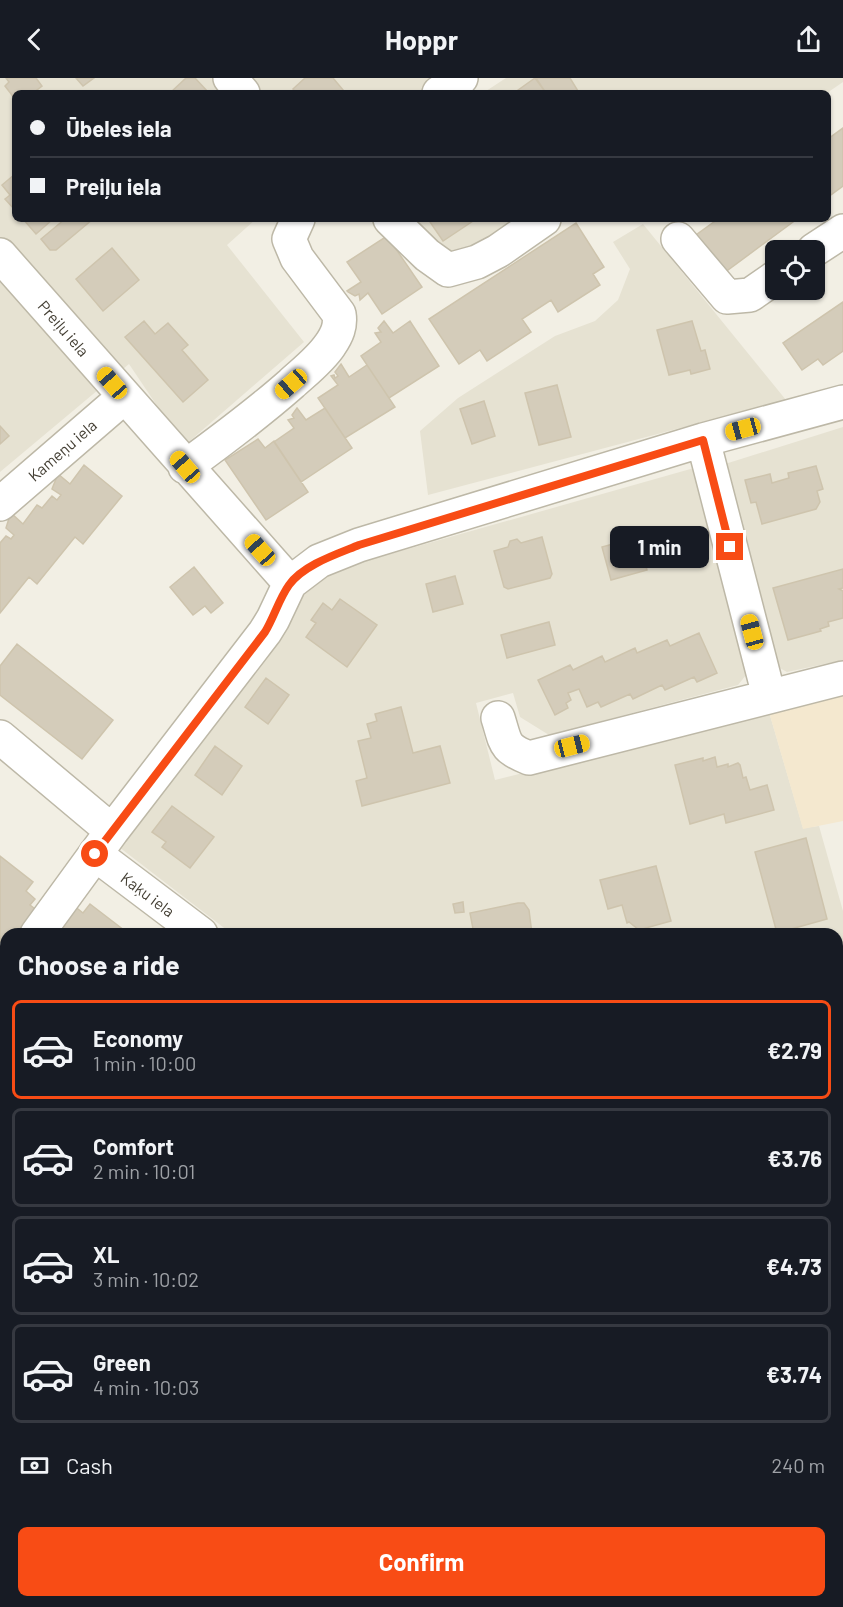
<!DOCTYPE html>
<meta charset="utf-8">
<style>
:root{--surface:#171b24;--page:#242831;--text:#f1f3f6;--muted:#9ea1a6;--line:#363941;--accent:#f84c15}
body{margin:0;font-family:Barlow,sans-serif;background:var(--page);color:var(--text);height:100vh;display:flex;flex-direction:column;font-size:22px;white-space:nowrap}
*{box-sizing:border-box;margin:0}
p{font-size:20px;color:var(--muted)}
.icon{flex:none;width:33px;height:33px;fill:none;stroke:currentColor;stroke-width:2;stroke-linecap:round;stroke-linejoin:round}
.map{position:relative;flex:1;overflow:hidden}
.panel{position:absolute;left:0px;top:850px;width:843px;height:680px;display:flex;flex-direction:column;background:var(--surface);border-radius:18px 18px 0 0;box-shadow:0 2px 4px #0004}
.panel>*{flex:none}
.top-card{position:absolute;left:12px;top:12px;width:819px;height:132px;border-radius:9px;box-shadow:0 2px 4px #0004;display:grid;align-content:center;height:132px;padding:0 18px;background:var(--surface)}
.tools{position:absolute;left:765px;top:162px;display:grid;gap:12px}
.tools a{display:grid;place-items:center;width:60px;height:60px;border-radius:9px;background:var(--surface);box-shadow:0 2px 4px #0004;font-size:30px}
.end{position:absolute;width:27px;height:27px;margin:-14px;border:8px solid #f84c15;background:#fff;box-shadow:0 0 0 3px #fff}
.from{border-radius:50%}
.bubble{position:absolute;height:42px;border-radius:9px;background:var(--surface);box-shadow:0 2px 4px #0004;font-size:20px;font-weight:700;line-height:42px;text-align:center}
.car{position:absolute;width:18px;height:36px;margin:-18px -9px;border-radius:8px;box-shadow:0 0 4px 2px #0007;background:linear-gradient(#f5c518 24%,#345 0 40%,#f5c518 0 76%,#345 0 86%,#f5c518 0)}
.top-card b{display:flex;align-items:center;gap:21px;height:57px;font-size:22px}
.top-card b+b{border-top:2px solid var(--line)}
.top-card i{width:15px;height:15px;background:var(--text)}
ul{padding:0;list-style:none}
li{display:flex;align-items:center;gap:18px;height:99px;margin:0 12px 9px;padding:0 6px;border:3px solid var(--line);border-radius:9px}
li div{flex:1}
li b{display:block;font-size:22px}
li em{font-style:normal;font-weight:700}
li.current{border-color:var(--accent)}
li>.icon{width:54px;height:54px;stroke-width:1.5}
h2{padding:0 18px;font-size:27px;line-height:72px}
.pay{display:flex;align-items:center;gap:15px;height:66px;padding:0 18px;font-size:22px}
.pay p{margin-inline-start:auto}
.button{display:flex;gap:12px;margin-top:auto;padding:12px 18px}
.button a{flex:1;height:69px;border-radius:9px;background:var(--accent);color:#fff;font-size:24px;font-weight:700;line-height:69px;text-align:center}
header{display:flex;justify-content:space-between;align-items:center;height:78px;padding:0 18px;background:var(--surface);font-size:27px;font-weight:700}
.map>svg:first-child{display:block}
</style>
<header><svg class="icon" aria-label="back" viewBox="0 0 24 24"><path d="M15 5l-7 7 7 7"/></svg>Hoppr<svg class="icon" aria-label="share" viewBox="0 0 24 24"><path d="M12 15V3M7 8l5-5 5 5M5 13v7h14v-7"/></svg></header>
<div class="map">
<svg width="843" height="1529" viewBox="0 0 843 1529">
<rect width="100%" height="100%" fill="#f2efe4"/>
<!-- residential -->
<path fill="#e6e2d2" d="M0,0h438l-20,15h-403v126h241l-29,26 77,97 -120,104 -55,-82 -129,108z
M506,0h337v4l-16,11h-344z
M411,141h112l-65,34 -20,-4z
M643,146l143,176 -358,95 -8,-64 38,-33 97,-62 40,-15 23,-21 12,-31 -17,-27z
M843,349v233l-56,12 -9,-5 -53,-203z
M694,390l52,207 -8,10 -189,50 -29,-18 -7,-24 -37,10 19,77 274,-68 34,116 16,-2 24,85v330l-6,1v-308h-605l-113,-87 197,-269 53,-18z
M0,1146h6v94l-6,-4z
M0,1323l6,4v197h129l3,5h-138z
M843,1363v129l-6,2v-129z
M361,1524h387l-15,5h-365z"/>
<!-- commercial -->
<path fill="#f4e8cf" d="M843,614v129l-40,8 -34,-117z"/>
<!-- green -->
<path fill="#c7e7ad" d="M843,1163v200l-6,2v-201z"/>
<!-- building -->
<path fill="#d4ccba" stroke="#cec4ad" stroke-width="1.5" d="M6,0h30l6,8 -9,7h-18v6l-10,-13 4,-4z
M76,0h18l-11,8z
M186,0h9l14,15h-39z
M305,0h28l11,13 -3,2h-44l-4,-4z
M535,0l11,15h-32z
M536,0h34l8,13 -3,2h-29z
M843,50v58l-15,11v-58z
M15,96v36l-10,-11 5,-4 -8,-10z
M23,141h30l-17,15z
M65,141h28l-37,31h-6l-9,-11z
M428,141h48l-33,22z
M718,141h79l-73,54 -28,-38z
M576,145l28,44 -11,7 7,11 -42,27 -7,-12 -29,19 9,13 -44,29 -7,-11 -21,14 -30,-45z
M387,158l35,51 -40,27 -14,-21 -8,7 -1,-6 -4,2 -7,-4 -1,-1 14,-9 -14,-20z
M112,170l27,32 -36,31 -27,-32z
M843,224v49l-20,14 -5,-6 -16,11 -19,-27z
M144,243l11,13 13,-11 20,22 -6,5 26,30 -25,22 -58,-65z
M384,243l9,12 17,-12 29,45 -50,32 -28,-42 20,-14 -6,-9 6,-1 -3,-4z
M692,243l9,30 4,-1 5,19 -19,5 -1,-4 -21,5 -12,-45z
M341,286l8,13 18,-12 28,42 -50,31 -27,-40 20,-13 -7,-9 3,-1 1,3 3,-2 -3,-4z
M557,307l14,52 -32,8 -14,-52z
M484,323l11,35 -23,8 -12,-35z
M297,330l9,12 19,-12 27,40 -51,34 -27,-40 20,-14 -6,-8 6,-2 -2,-3z
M0,348l9,10 -9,8z
M258,361l7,9 9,-7 34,51 -42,28 -41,-60z
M84,387l38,31 -39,48 -8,-7 -38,47 -8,-7 -29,36v-70l6,-7 5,3 3,-4 -8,-7 4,-13 2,-1 11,10 14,-19 5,3 10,-12 5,4 4,-5 -9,-6 6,-15 12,10z
M816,388l7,23 -6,2 3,11 -4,7 -54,15 -6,-22 -5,1 -6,-23 25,-6 2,9 17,-5 -1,-5z
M542,459l10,37 -2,4 -42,11 -4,-2 -10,-36 14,-4 2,-6 7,-2 4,4z
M638,459l9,33 -36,10 -9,-33z
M194,489l29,36 -12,10 -6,-7 -12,9 -23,-28z
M843,491v19l-4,1 4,2v27l-15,4 1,4 -9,3 1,2 -33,9 -15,-52z
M455,498l8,28 -30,8 -7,-28z
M340,521l37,26 -30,42 -41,-30 10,-14 -5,-3 12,-17 9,7z
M549,544l6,23 -48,13 -6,-23z
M699,555l18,40 -20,9 -3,-5 -29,13 -3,-5 -29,14 -3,-5 -29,13 -3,-5 -11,5 -8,-18 -11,4 3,7 -5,3 2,5 -13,7 -17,-35 32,-15 3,5 29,-14 3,6 30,-14 2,5 30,-13 3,6z
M17,566l96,76 -31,39 -82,-64v-29z
M266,600l23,17 -21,29 -23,-17z
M401,629l12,46 27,-7 10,37 -88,23 -6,-25 11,-3 -9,-37 13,-3 -4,-14 10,-3 -2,-7z
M215,668l27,20 -20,29 -27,-20z
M715,679l2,10 11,-3v3l10,-4 2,2 3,13 3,-1 4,13 17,-5 7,25 -48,13 -2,-9 -34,10 -15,-59 28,-7v3z
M172,728l42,31 -24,31 -28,-21 4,-5 -14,-10z
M806,760l21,81 -50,14 -22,-81z
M0,778l33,26 -7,9 9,8 -5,6 9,7 -17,22h-16l-6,8z
M656,788l15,55 -32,9 -10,-8 -2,1 -5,-18 -14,4 -8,-29z
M463,824l1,10 -9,1 -2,-9z
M518,825h6l5,7 3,24h-58l-4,-21z
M90,826l39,30h-79l23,-29 10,8z
M837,887l6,22v56l-6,2z
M843,1030v97l-6,1v-96z
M1,1346l5,4v71l-6,-4z
M837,1431l6,19v24l-6,1z
M209,1524h35l6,5h-45z
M544,1524h7l2,5h-24z
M592,1524h35l2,5h-36z
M670,1524h22l-15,5h-6z"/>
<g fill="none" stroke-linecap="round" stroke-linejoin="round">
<defs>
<path id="minor" d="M230,0l13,15
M439,15l22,-15
M390,141l37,36 21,15 29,-8 21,-11 46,-32
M678,161l49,58 23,-2 26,-18
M814,172l29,-19
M0,177l290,328 29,-22 40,-16 344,-105 140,-38
M703,362l66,256
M185,389c37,-27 72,-53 106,-83 13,-12 29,-24 39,-39 7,-10 11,-19 9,-31l-42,-56 -8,-19 9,-20
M0,426l124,-107
M498,640c8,25 5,30 31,40l314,-80
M0,659l112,94
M95,776l106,80
M37,856l75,-103 153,-199 8,-13 17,-36
M0,903l6,-8
M0,1019l6,-6
M0,1067l6,15
M0,1265l6,5
M324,1524l6,5"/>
<path id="major" d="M827,1529l16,-5"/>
</defs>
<!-- minor casing -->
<use href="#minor" stroke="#bdb8a7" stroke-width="36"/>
<!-- major casing -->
<use href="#major" stroke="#e2c762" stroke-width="36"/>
<!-- minor -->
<use href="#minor" stroke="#fff" stroke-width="33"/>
<!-- major -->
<use href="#major" stroke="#fde892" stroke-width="33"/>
</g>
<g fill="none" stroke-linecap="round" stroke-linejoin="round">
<!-- route -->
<path stroke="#f84c15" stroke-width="8" d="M95,776l170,-222c9,-15 14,-33 24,-47 14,-20 48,-31 70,-40l344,-105 27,107"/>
</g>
<g text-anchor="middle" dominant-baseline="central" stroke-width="6" stroke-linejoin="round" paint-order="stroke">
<!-- street labels -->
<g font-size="16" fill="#443f34" stroke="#fff">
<text transform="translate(64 250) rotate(49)">Preiļu iela</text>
<text transform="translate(62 372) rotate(-41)">Kameņu iela</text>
<text transform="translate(148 816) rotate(37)">Kaķu iela</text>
</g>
</g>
</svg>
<div class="tools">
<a><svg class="icon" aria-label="locate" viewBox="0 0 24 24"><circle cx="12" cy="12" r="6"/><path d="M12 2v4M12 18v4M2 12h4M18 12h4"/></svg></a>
</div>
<i class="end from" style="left:95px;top:776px"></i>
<i class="end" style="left:730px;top:469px"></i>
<div class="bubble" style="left:610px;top:448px;width:99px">1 min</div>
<i class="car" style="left:112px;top:305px;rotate:319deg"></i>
<i class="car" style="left:291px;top:306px;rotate:229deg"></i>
<i class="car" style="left:743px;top:351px;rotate:255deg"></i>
<i class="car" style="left:185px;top:389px;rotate:319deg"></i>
<i class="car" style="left:260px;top:472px;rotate:318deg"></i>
<i class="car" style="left:752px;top:554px;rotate:345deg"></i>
<i class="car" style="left:572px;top:668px;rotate:76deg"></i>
<div class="top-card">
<b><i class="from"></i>Ūbeles iela</b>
<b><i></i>Preiļu iela</b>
</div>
<section class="panel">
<h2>Choose a ride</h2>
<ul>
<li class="current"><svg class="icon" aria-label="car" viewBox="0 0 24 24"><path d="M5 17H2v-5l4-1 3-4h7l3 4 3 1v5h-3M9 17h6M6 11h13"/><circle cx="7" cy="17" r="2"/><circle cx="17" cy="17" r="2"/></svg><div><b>Economy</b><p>1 min · 10:00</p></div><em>€2.79</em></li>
<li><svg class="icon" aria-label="car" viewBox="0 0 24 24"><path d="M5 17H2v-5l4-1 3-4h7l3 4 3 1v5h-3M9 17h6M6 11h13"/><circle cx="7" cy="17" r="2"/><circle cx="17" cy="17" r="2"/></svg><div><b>Comfort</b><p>2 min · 10:01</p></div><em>€3.76</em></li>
<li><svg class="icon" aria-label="car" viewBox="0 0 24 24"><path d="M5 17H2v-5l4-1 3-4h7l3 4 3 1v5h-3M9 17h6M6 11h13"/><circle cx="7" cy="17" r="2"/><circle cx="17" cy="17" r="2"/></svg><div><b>XL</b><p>3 min · 10:02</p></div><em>€4.73</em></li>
<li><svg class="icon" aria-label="car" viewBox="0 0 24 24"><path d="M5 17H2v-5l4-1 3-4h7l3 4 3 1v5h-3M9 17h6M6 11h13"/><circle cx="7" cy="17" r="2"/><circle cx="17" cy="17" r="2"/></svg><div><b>Green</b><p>4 min · 10:03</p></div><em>€3.74</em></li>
</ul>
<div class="pay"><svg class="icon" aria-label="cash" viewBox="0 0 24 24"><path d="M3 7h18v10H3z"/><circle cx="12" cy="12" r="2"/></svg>Cash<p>240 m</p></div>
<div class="button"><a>Confirm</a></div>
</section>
</div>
